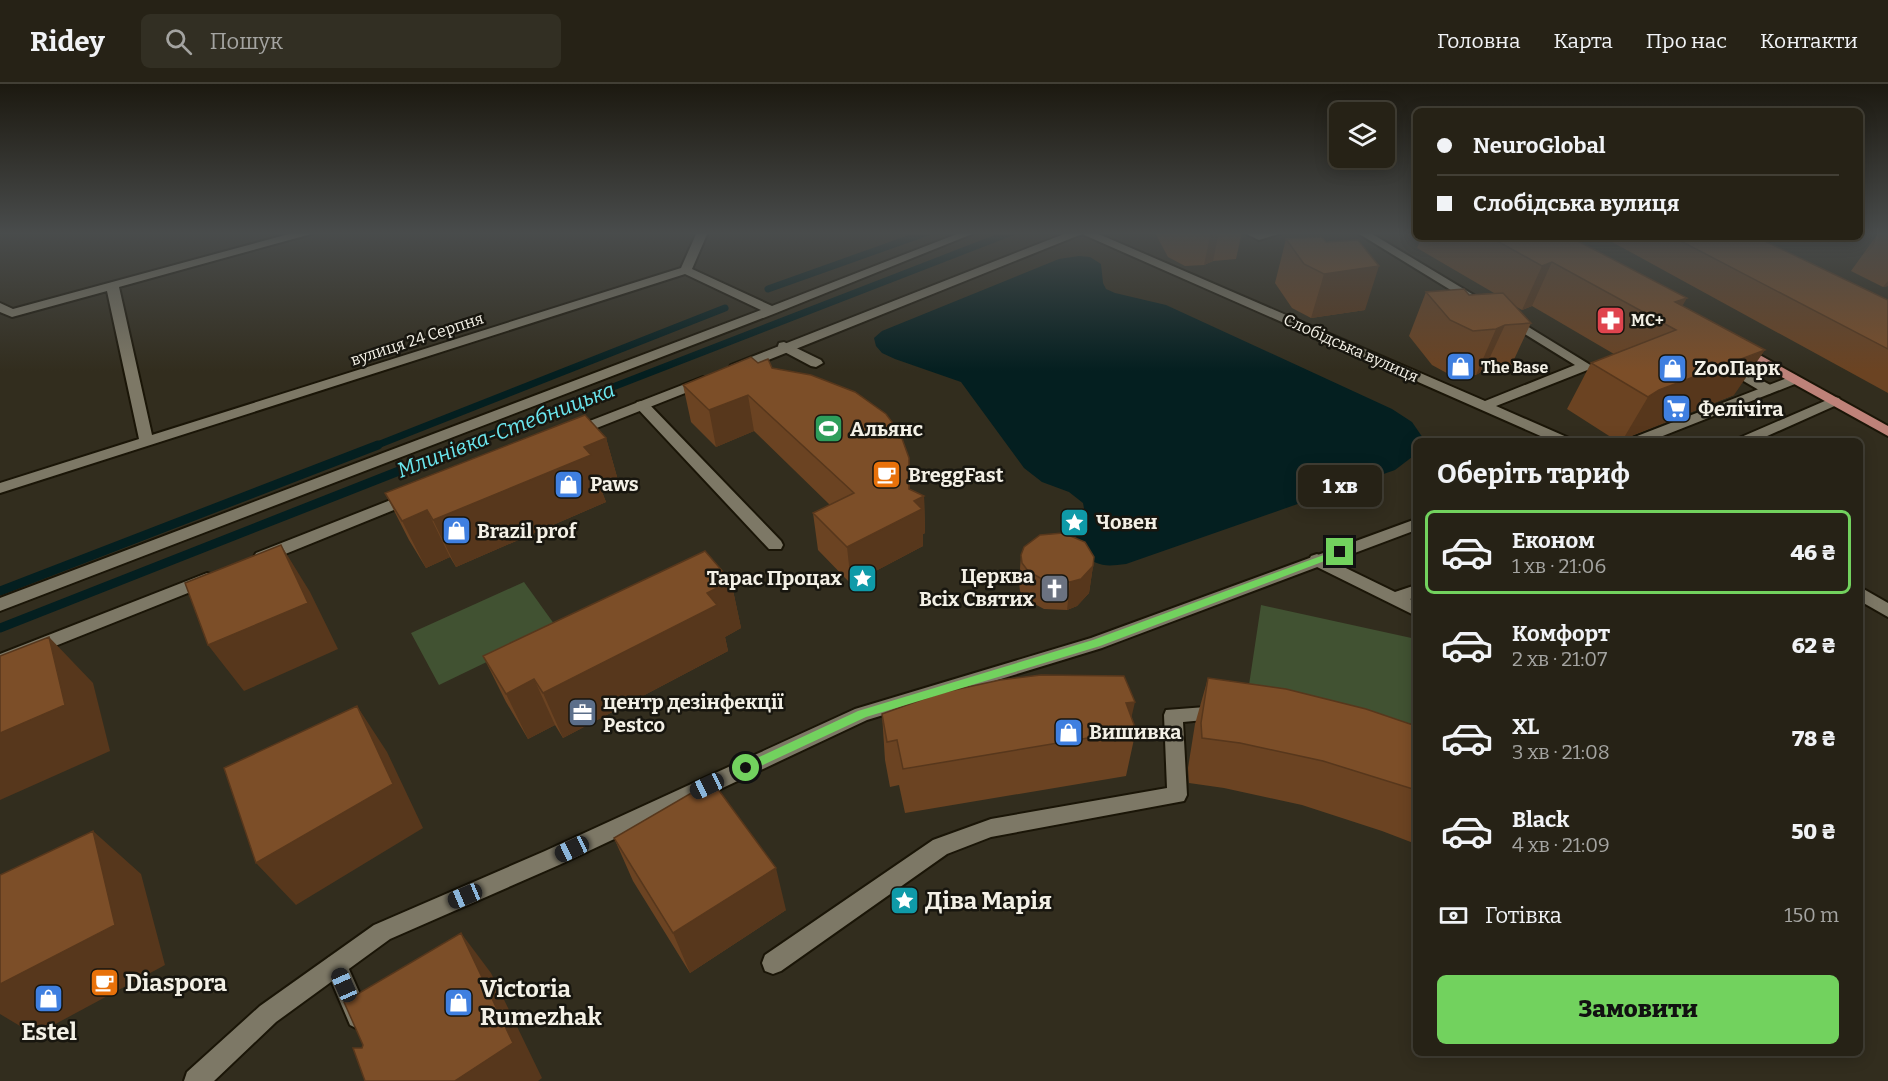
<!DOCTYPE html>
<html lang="uk">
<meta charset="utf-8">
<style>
:root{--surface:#262216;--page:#322f23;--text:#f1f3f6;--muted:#a4a4a1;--line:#423f35;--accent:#72d25e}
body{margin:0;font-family:Bitter,serif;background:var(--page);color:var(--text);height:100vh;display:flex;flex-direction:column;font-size:22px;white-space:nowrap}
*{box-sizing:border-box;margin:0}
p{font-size:20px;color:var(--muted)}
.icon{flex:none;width:33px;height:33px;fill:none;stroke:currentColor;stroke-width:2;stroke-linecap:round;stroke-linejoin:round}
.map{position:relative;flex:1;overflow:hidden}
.panel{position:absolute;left:1413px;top:354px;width:450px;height:618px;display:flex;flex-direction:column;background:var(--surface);border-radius:9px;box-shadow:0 3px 15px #0003,0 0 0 2px var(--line)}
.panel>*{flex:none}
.top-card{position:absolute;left:1413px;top:24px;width:450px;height:132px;border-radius:9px;box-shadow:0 3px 15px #0003,0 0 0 2px var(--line);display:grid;align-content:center;height:132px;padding:0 24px;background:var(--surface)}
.tools{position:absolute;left:1329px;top:18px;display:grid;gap:12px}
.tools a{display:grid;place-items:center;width:66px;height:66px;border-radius:9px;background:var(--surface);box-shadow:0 3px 15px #0003,0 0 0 2px var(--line);font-size:30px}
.end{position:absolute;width:27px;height:27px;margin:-14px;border:8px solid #72d25e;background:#111;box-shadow:0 0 0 3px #111}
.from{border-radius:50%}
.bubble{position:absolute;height:42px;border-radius:9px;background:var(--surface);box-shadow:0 3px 15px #0003,0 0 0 2px var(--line);font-size:20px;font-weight:800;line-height:42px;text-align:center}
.car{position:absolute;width:18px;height:36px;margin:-18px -9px;border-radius:8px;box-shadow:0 0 4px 2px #0007;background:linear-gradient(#222 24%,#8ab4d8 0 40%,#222 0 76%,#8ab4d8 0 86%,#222 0)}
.top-card b{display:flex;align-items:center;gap:21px;height:57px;font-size:22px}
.top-card b+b{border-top:2px solid var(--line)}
.top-card i{width:15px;height:15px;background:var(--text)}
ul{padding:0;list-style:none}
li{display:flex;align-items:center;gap:18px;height:84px;margin:0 12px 9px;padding:0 12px;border:3px solid transparent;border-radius:9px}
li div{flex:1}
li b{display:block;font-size:22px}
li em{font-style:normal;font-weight:800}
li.on{border-color:var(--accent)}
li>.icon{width:54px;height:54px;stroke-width:1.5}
h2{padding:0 24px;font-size:27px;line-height:72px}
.pay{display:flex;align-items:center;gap:15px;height:66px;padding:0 24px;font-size:22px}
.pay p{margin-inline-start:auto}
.primary-button{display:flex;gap:12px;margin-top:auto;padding:12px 24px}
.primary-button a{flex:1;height:69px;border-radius:9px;background:var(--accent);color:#111;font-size:24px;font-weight:800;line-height:69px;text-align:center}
header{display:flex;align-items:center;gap:36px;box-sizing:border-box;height:84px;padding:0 30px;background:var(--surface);border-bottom:2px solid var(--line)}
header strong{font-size:28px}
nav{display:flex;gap:33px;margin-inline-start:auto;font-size:21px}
.search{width:420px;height:54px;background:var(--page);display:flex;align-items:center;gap:15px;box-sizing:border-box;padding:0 21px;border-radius:9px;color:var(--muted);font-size:22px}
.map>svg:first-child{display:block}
</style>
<header>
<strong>Ridey</strong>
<div class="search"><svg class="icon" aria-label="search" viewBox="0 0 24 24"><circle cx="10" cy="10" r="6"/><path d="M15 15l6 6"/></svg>Пошук</div>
<nav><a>Головна</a><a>Карта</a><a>Про нас</a><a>Контакти</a></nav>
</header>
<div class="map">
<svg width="1888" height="997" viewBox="0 0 1888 997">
<rect width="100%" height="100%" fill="#322d1e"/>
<!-- green -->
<path fill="#415232" d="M524,498l33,46 -118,57 -28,-52z
M1261,521l155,34v86l-167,-40z"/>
<!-- water -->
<path fill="#041f20" d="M1079,172l11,1 11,7 2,19 3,6 9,4 51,12 226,104 20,13 11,16v3h-7v13l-21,16 -269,94c-23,3 -28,2 -47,-12l-3,-16 9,-22 -2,-11 -14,-11 -27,-10 -18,-14 -63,-86 -66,-23 -13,-6 -6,-7 -2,-8 8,-7 177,-72z"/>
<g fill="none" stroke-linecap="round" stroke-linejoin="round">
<!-- stream-far1 -->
<path stroke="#041f20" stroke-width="7" d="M768,205l160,-57
M375,362l350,-138
M461,362l551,-214"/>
<!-- stream -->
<path stroke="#041f20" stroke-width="9" d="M0,507l378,-146
M0,544l465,-183"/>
<defs>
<path id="service" d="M784,258l37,18 2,3 -7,4 -5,-1 -32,-17 -1,-3 1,-3z
M1728,278l46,25 2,3 -7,4 -5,-1 -41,-24 -2,-3z
M1834,313l5,1 2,3 -2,3 -83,37h-19l2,-3z
M642,317l5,1 134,139 2,4 -2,4h-12l-132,-141 -2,-3 2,-3z
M1317,470l78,38 21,-7v12l-6,2 6,4v13l-105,-52 -2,-4 2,-4z
M1860,503l28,16v14l-28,-16z
M1219,622l7,2 2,5 -2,5 -43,4 4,73 -3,6 -193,36 -44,17 -166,117 -8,3 -8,-3 -3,-8 3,-8 168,-115 58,-21 176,-31 -3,-73 2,-5z
M336,871l8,3 26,59 -4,8 -8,4 -8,-4 -25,-59 3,-8z"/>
<path id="minor" d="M296,148h17l-2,2 -192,53 33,148 529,-167 16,-36h11l-16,37 80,37 190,-74h15l-201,81 -776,298v-13l761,-288 -76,-36 -685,219v-10l139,-44 -32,-148 -95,26 -12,-5v-9l13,6z
M1069,148h25l391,169 90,-36 -73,-45 2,-3h8l80,49 -2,3 -94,37 73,32 2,3h-19l-470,-207 -341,137 -5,1 -7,-4 2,-3z
M1242,148h43l-26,8z
M1356,148h13l113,68 -6,4 -4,-1z
M1753,153h15l3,3 -6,3z
M1795,291l7,4 -2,3 -150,59h-20l2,-3z
M703,293l7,4 -2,3 -129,51 -5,1 -7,-4 2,-3z
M411,408l5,1 3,4 -3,4 -148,60h-12l-2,-4 2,-4z
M1416,435v11l-314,118 -235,72 -308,145 -169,74 -114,83 -62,59h-30l3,-9 73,-66 114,-81 171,-74 310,-142 236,-71z
M207,489l6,2 2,4 -2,4 -213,85v-14z"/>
<path id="primary" d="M1740,260l148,82v10l-153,-85 -1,-3 1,-3z"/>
</defs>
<!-- service casing -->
<use href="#service" stroke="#1a1507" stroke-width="4"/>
<!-- minor casing -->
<use href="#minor" stroke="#1a1507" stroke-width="4"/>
<!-- primary casing -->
<use href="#primary" stroke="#1a1507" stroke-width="4"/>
<!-- service -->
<use href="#service" fill="#7d7866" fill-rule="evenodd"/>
<!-- minor -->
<use href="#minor" fill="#7d7866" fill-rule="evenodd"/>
<!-- primary -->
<use href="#primary" fill="#be8279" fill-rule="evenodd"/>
</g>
<!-- wall -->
<path fill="#6b4322" d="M1157,148h54l-1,5 1,-5h31l-6,27 -23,2 -9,4 -19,1 -17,-9 -12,-22z
M1404,148h12v5h154l112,69 52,89 -103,41 -7,5h-7l-50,-32 24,-46 23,-9 -82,-48 -10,4 -7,-4 16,17 -21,45 -26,2 -8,5 -22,2 -22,-12 -23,-29 17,-44 43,3 25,-2 -77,-45 3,-7z
M1879,148h9v54l-5,1 -32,-16z
M1603,153h153l132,63v93z
M1286,155l79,71 -54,8 -19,-10 -17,-25z
M758,279l14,5 137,90 1,31 14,7 1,37 -2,1v12l-72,38 -33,-34 -5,-37 17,-8 -76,-74 -38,16 -25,-25 -8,-37z
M606,354l13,46 -17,8 4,10 -150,65 -6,-10 -24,11 -17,-28 -24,-47z
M1021,471l72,11 -4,27 -12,13 -10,4 -23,-1 -19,-10 -5,-8 -1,-9z
M731,497l10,47 -16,9 3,14 -165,87 -8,-13 -27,14 -22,-37 -23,-46z
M1208,594l208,48v118l-34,-13 -80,-26 -78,-17 -35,-5 -1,-15 7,-44z
M882,630l249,3 5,13 -10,46 -221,37 -6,-28 -9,2 -5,-27z
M614,754l172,72 -96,63 -57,-92z"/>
<!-- shaded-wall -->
<path fill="#57371c" d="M1211,148h8l-6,29 -9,4z
M1552,178l-20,44 -10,4 20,-44z
M1379,182l-14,44 -54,8 13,-44z
M1888,197v5l-5,1z
M1687,214l-17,29 5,-25z
M1505,241l-21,45 -8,5 20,-46z
M1765,266l-31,45 -103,41 -7,5h-2l26,-44 11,-7z
M748,311l6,36 -38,16 -7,-37z
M606,354l13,46 -17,8 4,10 -150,65 -23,-47 151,-73z
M909,374l1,37 4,6 10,-5 1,37 -2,1v12l-72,38 -4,-37 62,-58z
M427,426l23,47 -24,11 -24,-47z
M281,461l29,47 28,57 -94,42 -36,-46z
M1093,482l-4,27 -12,13 -10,4 3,-28z
M731,497l10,47 -16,9 3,14 -165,87 -20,-45 164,-100z
M49,553l44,46 17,68 -110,49v-67z
M534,595l21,46 -27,14 -22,-45z
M1135,618l-7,30 -2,-29z
M357,622l30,46 36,76 -127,77 -40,-42z
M93,747l48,43 24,91 -130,70 -35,-21v-30z
M776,784l10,42 -96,63 -17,-40z
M461,849l30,40 51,105 -4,3h-83z"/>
<!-- building -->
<path fill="#7c4e28" stroke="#57371c" stroke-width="1.5" d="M1322,153l4,5 32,-2 21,26 -55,8 -20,-10 -18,-25z
M1490,153h80l117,61 -12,4 90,48 -106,40 -11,7 -57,-34 85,-33 -124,-68 -10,4z
M1673,153h83l132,63v49z
M1464,205l5,6 34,-2 28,30 -26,2 -9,4 -23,2 -23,-11 -24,-28z
M751,273l7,6 10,-4 4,9 39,7 44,17 31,22 14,19 9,25v31l15,7 -10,5 8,8 -75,38 -34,-34 41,-20 -106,-98 -39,15 -26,-25z
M585,331l21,23 -22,9 7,8 -158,65 -6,-10 -25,11 -17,-28z
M1063,449l22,9 9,15 -1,9 -12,13 -11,3h-23l-19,-11 -6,-8 -1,-8 3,-8 16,-12z
M281,461l27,58 -100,42 -23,-62z
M705,467l26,30 -24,12 10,12 -174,88 -9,-14 -28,15 -23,-38z
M49,553l16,68 -65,28v-77z
M1041,591l83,1 11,26 -9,1 10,27 -233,39 -6,-29 -10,2 -5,-28 58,-21 60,-13z
M1208,594l78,11 80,20 50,17v64l-93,-29 -83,-18 -38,-5 -1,-15z
M357,622l36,78 -137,79 -32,-95z
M712,697l64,87 -103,65 -59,-95z
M93,747l22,94 -115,59v-109z
M461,849l52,110 -58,38h-90l-12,-33h9l1,-3 -19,-43z"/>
<!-- sky -->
<linearGradient id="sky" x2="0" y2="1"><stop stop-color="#1c1910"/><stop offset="0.52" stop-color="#494c4c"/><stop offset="1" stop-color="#494c4c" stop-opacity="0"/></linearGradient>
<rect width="1888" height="287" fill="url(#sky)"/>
<!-- route -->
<path fill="#72d25e" d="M1340,465l3,1v4l-243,92 -234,71 -116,54 -4,2 -6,-5 2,-3 116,-54 235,-71z"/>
<!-- icons -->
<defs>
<symbol id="pharmacy-square" viewBox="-11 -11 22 22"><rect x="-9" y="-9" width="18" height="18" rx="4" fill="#e0444e" stroke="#18160f"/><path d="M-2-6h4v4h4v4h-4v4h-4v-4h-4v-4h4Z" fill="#fff"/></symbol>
<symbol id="shop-square" viewBox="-11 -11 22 22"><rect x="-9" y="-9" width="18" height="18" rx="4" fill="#3f7fe0" stroke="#18160f"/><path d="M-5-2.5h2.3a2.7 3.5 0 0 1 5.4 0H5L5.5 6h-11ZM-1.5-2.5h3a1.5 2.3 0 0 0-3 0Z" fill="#fff"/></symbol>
<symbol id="supermarket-square" viewBox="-11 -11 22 22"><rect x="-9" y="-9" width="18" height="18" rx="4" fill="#3f7fe0" stroke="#18160f"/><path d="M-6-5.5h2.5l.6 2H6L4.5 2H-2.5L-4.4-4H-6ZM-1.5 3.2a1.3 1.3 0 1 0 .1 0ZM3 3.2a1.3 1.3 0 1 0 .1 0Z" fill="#fff"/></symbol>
<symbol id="stadium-square" viewBox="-11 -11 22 22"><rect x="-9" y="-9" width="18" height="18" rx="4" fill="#2e9e5b" stroke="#18160f"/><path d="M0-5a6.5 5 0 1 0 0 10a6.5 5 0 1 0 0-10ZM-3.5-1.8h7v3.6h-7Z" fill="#fff"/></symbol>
<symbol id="cafe-square" viewBox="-11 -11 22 22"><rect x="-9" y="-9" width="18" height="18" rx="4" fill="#e8710a" stroke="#18160f"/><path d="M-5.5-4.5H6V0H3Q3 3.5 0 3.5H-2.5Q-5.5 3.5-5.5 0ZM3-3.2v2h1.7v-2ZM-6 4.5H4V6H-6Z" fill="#fff"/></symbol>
<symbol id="sight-square" viewBox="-11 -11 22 22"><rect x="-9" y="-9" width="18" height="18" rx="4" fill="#0f9aa8" stroke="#18160f"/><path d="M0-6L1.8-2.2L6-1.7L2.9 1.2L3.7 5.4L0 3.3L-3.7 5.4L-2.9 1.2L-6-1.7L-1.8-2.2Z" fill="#fff"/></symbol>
<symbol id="church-square" viewBox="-11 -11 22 22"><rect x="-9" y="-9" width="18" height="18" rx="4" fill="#6b7280" stroke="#18160f"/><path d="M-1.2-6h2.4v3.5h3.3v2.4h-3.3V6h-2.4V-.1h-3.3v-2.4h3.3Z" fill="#fff"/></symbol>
<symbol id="office-square" viewBox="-11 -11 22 22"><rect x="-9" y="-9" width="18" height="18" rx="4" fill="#5c6f8a" stroke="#18160f"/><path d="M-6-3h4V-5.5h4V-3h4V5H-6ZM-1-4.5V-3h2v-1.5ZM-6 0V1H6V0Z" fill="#fff"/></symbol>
</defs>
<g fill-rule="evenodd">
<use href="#pharmacy-square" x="1594" y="220" width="33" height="33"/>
<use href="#shop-square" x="1444" y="266" width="33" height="33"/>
<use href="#shop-square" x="1656" y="268" width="33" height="33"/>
<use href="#supermarket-square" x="1660" y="308" width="33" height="33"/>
<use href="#stadium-square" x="812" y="328" width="33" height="33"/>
<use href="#cafe-square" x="870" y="374" width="33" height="33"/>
<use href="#shop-square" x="552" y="384" width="33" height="33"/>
<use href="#sight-square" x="1058" y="422" width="33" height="33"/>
<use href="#shop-square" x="440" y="430" width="33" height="33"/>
<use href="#sight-square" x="846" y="478" width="33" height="33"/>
<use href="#church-square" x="1038" y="488" width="33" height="33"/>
<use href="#office-square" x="566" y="612" width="33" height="33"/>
<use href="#shop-square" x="1052" y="632" width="33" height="33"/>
<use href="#sight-square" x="888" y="800" width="33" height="33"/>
<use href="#cafe-square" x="88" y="882" width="33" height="33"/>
<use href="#shop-square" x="32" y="898" width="33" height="33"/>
<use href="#shop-square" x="442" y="902" width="33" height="33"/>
</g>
<g text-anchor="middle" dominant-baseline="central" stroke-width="5" stroke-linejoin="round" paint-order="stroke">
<!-- far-poi labels -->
<g font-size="16" font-weight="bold" fill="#f3f0e6" stroke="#18160f" text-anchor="start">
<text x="1631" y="236">МС+</text>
<text x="1481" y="283">The Base</text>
</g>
<!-- far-street labels -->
<g font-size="16" fill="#f3f0e6" stroke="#18160f">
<text transform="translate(417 255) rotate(-18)">вулиця 24 Серпня</text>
<text transform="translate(1351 264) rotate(24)">Слобідська вулиця</text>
</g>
<!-- poi labels -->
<g font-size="20" font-weight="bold" fill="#f3f0e6" stroke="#18160f" text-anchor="start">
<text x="1694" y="284">ZooПарк</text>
<text x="1698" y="325">Фелічіта</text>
<text x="850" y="345">Альянс</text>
<text x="908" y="391">BreggFast</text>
<text x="590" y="400">Paws</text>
<text x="1096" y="438">Човен</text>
<text x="477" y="447">Brazil prof</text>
<text x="1034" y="492" text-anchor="end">Церква<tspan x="1034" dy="23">Всіх Святих</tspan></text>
<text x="842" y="494" text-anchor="end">Тарас Процах</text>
<text x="603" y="618">центр дезінфекції<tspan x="603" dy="23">Pestco</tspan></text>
<text x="1089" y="648">Вишивка</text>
</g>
<!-- water labels -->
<g font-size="21" font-style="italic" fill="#6be7ef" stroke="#18160f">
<text transform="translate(506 346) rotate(-21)">Млинівка-Стебницька</text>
</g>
<!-- near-poi labels -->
<g font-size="24" font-weight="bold" fill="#f3f0e6" stroke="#18160f" text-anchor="start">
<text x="925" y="817">Діва Марія</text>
<text x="125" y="899">Diaspora</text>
<text x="480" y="905">Victoria<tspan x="480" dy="28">Rumezhak</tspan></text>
<text x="49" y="948" text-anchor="middle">Estel</text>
</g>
</g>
</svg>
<div class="tools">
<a><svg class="icon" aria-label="layers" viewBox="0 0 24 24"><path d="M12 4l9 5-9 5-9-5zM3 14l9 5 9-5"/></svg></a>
</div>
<i class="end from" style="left:746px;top:684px"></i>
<i class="end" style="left:1340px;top:468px"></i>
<div class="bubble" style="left:1298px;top:381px;width:84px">1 хв</div>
<i class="car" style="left:707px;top:702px;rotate:245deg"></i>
<i class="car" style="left:572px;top:765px;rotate:245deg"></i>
<i class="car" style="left:465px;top:812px;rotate:247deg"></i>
<i class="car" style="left:344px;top:901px;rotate:336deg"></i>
<div class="top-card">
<b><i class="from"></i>NeuroGlobal</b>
<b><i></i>Слобідська вулиця</b>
</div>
<section class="panel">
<h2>Оберіть тариф</h2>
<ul>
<li class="on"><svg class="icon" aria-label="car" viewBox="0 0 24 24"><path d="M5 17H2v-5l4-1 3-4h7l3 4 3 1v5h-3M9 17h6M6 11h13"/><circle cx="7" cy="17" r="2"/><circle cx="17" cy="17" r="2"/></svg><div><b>Економ</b><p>1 хв · 21:06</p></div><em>46 ₴</em></li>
<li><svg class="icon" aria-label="car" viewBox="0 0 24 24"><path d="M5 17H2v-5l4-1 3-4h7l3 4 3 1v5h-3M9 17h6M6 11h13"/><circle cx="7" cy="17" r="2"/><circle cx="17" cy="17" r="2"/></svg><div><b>Комфорт</b><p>2 хв · 21:07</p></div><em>62 ₴</em></li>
<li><svg class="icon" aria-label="car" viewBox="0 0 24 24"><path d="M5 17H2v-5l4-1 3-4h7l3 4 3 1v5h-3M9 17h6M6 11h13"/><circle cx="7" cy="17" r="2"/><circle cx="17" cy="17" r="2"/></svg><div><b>XL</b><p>3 хв · 21:08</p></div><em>78 ₴</em></li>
<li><svg class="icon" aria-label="car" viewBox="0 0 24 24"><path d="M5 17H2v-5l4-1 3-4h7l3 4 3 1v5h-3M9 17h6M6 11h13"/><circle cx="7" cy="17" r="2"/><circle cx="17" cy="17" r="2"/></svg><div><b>Black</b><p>4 хв · 21:09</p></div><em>50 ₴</em></li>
</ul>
<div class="pay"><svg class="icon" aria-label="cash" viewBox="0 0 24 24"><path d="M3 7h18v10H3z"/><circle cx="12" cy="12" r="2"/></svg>Готівка<p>150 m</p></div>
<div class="primary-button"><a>Замовити</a></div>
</section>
</div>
